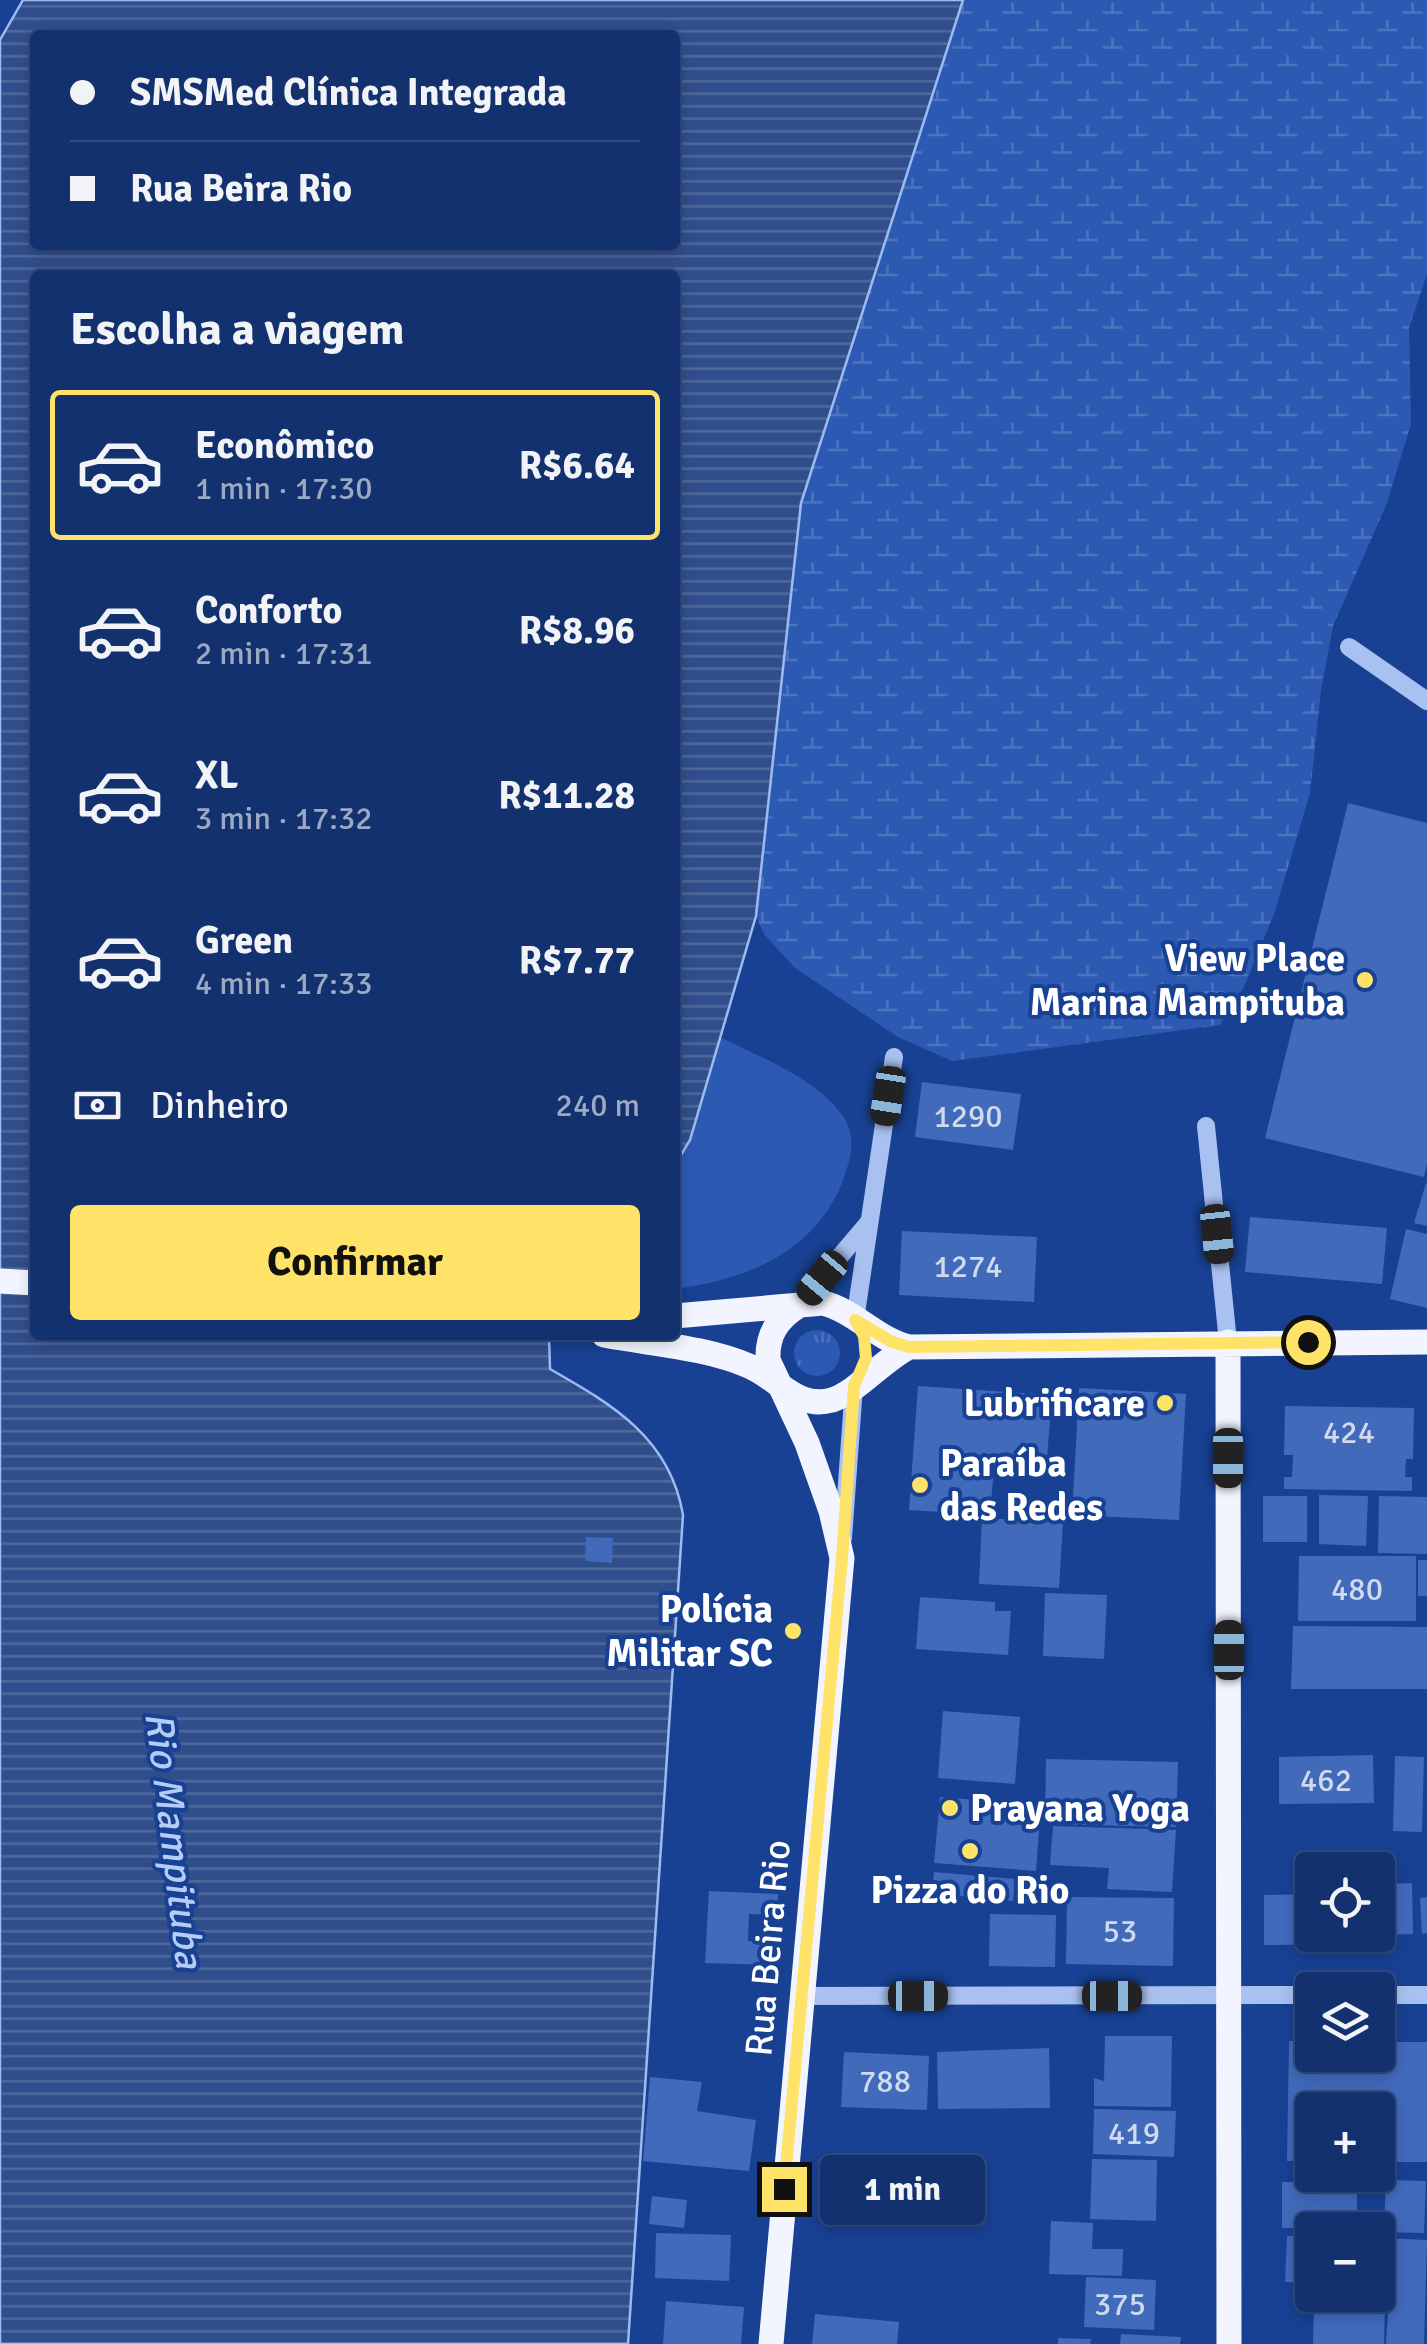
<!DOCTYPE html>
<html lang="pt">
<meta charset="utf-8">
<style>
:root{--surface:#12316e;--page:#1b3973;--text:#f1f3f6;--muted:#9ca9c2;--line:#314c81;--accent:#ffe368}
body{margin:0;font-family:Signika,sans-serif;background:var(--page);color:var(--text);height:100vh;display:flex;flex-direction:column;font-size:38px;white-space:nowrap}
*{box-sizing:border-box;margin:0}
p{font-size:32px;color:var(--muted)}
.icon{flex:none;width:55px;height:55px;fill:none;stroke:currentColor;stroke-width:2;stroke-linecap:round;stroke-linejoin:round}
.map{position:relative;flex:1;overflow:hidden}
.panel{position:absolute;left:30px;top:270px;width:650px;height:1070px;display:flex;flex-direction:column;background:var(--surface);border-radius:10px;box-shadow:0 5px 15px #0003,0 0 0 2px var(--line)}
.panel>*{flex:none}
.top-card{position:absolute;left:30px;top:30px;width:650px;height:220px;border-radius:10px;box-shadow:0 5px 15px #0003,0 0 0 2px var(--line);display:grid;align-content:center;height:220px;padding:0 40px;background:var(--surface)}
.tools{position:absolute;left:1295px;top:1852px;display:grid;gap:20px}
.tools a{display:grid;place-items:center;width:100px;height:100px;border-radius:10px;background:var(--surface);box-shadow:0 5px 15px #0003,0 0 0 2px var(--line);font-size:50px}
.end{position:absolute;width:45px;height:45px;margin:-22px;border:12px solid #ffe368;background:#111;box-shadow:0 0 0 5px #111}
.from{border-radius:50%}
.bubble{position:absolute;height:70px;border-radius:10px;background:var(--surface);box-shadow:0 5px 15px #0003,0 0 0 2px var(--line);font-size:32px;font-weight:700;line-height:70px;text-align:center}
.car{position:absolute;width:30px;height:60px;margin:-30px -15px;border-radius:12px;box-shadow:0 0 8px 2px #0007;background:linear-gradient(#222 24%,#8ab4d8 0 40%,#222 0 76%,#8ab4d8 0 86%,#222 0)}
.top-card b{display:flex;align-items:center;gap:35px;height:95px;font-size:38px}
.top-card b+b{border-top:2px solid var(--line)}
.top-card i{width:25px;height:25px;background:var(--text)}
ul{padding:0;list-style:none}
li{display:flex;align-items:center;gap:30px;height:150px;margin:0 20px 15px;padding:0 20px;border:5px solid transparent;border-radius:10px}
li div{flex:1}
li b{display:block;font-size:38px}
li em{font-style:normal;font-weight:700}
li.on{border-color:var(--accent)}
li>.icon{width:90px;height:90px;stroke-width:1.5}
h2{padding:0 40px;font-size:45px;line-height:120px}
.pay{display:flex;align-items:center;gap:25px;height:110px;padding:0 40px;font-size:38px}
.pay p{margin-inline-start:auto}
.button{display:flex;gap:20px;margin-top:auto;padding:20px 40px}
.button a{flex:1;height:115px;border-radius:10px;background:var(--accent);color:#111;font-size:40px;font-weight:700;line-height:115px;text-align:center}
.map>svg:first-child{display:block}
</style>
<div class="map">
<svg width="1427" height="2344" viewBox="0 0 1427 2344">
<defs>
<pattern id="grass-tufts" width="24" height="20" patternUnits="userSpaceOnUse" patternTransform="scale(2.5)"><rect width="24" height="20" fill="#2c5ab2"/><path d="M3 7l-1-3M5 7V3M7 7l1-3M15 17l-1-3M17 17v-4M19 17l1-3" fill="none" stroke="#4c73be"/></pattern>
<pattern id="wetland-marsh" width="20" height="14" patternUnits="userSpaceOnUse" patternTransform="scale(2.5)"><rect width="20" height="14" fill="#2c5ab2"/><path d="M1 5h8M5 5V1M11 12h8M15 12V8" fill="none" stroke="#4c73be"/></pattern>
<pattern id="water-rules" width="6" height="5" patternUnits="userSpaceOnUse" patternTransform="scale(2.5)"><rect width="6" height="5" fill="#314e8c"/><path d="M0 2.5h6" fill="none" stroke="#50699d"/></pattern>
</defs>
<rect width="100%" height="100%" fill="#184193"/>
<!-- grass -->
<path fill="url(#grass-tufts)" d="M794 1353a23 23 0 1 1 46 0a23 23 0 1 1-46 0Z"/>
<!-- wetland -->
<path fill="url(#wetland-marsh)" d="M963,0h464v274l-18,54 2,96 -24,79 -54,123 -12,65 -11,102 -36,121 -30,73 -24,38 -268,36 -54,-24 -103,-69 -31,-34 -8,-18 45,-413z"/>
<!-- park -->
<path fill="#2c5ab2" d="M720,1037c41,21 95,40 123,79 11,17 10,34 4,52 -23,80 -96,111 -172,121v-124l15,-25z"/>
<!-- water -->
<path fill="url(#water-rules)" stroke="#9bbbf2" stroke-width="2.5" fill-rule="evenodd" d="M23,0h940l-162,503 -45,413 -66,224 -15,25v-890h-640v1060h514l1,34c63,36 120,69 133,146l-55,829h-628v-2304zM35,35h640v210h-640z"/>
<!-- building -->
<path fill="#416abb" d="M1348,803l79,20v341l-3,13 -159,-39z
M922,1082l99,12 -8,56 -98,-13z
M1426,1183h1v43l-13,-3z
M1250,1217l137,11 -5,56 -137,-12z
M1406,1229l21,5v74l-37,-9z
M902,1231l135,6 -3,65 -135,-7z
M918,1386l134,9 -6,75 -52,-3 -4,48 -81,-5z
M1079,1388l107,6 -7,126 -107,-5z
M1285,1406l129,2 -1,51h-7l-1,18h7v14l-128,-2v-12h8l1,-22h-9z
M1319,1495l49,1 -2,50 -47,-2z
M1263,1496h44v46h-44z
M1379,1496l48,1v57l-49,-1z
M982,1518l81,4 -4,66 -80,-4z
M586,1537l27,1 -1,25 -27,-2z
M1299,1556h117v65h-118z
M1418,1560h9v36h-9z
M1045,1593l62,2 -3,64 -61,-3z
M920,1597l75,5v9h16l-3,44 -92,-6z
M1293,1626l134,1v62h-136z
M943,1711l77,6 -5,67 -77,-6z
M1373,1755l1,48 -95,1v-47z
M1395,1756l29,1 -2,75 -29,-1z
M1046,1759l132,3 -2,65 -131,-3z
M940,1797l101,8 -5,66 -102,-8z
M1053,1826l123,4 -4,62 -65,-3 2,-21 -59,-3z
M934,1872l81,7 -2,22 -81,-8z
M1412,1883l1,51 -35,1v-51z
M709,1891l69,3 -1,21 -28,-1 -1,27 29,1 -2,23 -70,-2z
M1312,1894v41h40v9l-88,1v-50z
M1067,1897l107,1 -1,68 -107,-2z
M1427,1897v36l-5,1 -2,-36z
M990,1914l66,1 -1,52 -66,-1z
M1105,2036h67l-1,71 -77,-1v-28l10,3z
M1289,2041h23v14h66v-13h49v120h-49v-52h-66v51h-25z
M1049,2048l1,60 -112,1 -1,-57z
M844,2052l85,4 -2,54 -86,-3z
M650,2077l52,5 -5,29 59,9 -7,51 -106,-10z
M1094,2109l82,2 -2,46 -81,-3z
M1092,2159l65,1 -1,61 -66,-2z
M1386,2180l40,1 -2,52 -40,-1z
M1282,2182h75v47l-75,-1z
M652,2196l35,4 -3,28 -35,-4z
M1051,2221l42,2 -1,26h31l-1,27 -73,-2z
M656,2233l75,2 -2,46 -74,-3z
M1287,2236l25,1v46l-27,-1z
M1384,2238l43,2 -3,104h-38l3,-50 -10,-1z
M1086,2277l70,3 -2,50 -70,-3z
M666,2301l78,6 -3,37h-78z
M1314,2302l71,2 -1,40h-71z
M815,2314l84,8 -2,22h-85z
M1121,2334l60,3 -1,7h-60z
M1058,2338l33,1 -1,5h-32z"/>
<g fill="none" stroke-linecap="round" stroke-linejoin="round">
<!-- minor -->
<path stroke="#a9c1f0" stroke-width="18" d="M1349,647l78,54
M1206,1126l22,216
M798,1306l71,-84
M855,1320l39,-263
M843,1538l11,-152
M1378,1995h49
M801,1996l511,-1"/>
<!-- major -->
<path stroke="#f2f5ff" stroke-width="25" d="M0,1281l35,2
M675,1316l148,-13c32,8 53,36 86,44l518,-5
M604,1335c47,9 101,12 145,31 29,12 48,44 83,34 25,-8 51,-40 77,-53
M1228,1342l1,1002
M771,2344l71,-786 -11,-47 -24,-68 -39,-83c-1,-25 9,-41 30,-54"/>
</g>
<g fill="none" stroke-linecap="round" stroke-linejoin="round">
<!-- route -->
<path stroke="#ffe368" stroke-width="12" d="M784,2189l58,-631 12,-172 12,-28 -2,-22 -9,-16 37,22 17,5 399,-5"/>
</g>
<!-- markers -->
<g fill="#ffe368" stroke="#184193" stroke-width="4">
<circle cx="1365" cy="980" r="10"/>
<circle cx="1165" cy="1403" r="10"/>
<circle cx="920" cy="1485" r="10"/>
<circle cx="793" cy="1631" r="10"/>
<circle cx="950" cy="1808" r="10"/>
<circle cx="970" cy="1851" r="10"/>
</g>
<g text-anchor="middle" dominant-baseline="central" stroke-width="8" stroke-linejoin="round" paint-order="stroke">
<!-- number labels -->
<g font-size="32" fill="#d0daee">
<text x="968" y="1116">1290</text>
<text x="968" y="1266">1274</text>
<text x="1349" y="1432">424</text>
<text x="1357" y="1589">480</text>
<text x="1326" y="1780">462</text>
<text x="1120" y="1931">53</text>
<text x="885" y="2081">788</text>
<text x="1134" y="2133">419</text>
<text x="1120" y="2304">375</text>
</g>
<!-- poi labels -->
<g font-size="38" font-weight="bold" fill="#fff" stroke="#184193" text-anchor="end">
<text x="1345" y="958">View Place<tspan x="1345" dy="44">Marina Mampituba</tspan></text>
<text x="1145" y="1403">Lubrificare</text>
<text x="940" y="1463" text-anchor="start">Paraíba<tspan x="940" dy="44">das Redes</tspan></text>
<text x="773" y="1609">Polícia<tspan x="773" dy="44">Militar SC</tspan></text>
<text x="970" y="1808" text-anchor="start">Prayana Yoga</text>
<text x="970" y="1890" text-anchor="middle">Pizza do Rio</text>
</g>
<!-- street labels -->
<g font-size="38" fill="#fff" stroke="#184193">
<text transform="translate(768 1948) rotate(-85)">Rua Beira Rio</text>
</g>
<!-- water labels -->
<g font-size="40" font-style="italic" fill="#b5ccf7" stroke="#184193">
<text transform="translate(174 1840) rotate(83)">Rio Mampituba</text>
</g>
</g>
</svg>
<div class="tools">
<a><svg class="icon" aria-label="locate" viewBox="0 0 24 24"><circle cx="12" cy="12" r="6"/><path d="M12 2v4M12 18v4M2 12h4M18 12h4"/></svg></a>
<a><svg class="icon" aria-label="layers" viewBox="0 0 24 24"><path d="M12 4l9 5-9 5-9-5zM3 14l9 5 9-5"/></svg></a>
<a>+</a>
<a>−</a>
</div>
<i class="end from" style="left:1308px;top:1342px"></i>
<i class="end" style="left:784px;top:2189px"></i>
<div class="bubble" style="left:820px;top:2155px;width:165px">1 min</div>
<i class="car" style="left:888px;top:1096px;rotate:189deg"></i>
<i class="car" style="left:1217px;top:1234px;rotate:174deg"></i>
<i class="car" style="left:822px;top:1278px;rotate:220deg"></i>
<i class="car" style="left:1228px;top:1458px;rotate:180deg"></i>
<i class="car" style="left:1229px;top:1650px;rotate:0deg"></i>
<i class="car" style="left:918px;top:1996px;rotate:90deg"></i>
<i class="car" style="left:1112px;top:1996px;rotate:90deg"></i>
<div class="top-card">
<b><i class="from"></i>SMSMed Clínica Integrada</b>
<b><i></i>Rua Beira Rio</b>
</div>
<section class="panel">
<h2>Escolha a viagem</h2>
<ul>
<li class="on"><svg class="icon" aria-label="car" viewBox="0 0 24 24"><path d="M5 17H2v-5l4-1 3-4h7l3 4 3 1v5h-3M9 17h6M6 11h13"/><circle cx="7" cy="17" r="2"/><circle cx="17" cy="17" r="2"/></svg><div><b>Econômico</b><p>1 min · 17:30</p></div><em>R$6.64</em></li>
<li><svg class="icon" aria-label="car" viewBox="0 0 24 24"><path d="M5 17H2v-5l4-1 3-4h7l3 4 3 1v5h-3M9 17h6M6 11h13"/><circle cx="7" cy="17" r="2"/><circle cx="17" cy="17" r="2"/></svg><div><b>Conforto</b><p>2 min · 17:31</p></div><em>R$8.96</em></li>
<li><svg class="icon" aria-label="car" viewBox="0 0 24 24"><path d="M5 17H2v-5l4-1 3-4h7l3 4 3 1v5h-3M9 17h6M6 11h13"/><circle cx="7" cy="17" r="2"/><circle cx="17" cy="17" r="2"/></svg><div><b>XL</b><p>3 min · 17:32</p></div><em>R$11.28</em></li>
<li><svg class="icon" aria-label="car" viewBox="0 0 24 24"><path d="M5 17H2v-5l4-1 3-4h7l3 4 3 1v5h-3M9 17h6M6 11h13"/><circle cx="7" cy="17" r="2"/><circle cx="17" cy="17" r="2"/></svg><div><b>Green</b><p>4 min · 17:33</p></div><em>R$7.77</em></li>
</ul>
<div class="pay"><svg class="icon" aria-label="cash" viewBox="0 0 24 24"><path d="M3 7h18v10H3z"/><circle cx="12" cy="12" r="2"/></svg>Dinheiro<p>240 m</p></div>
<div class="button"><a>Confirmar</a></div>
</section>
</div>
